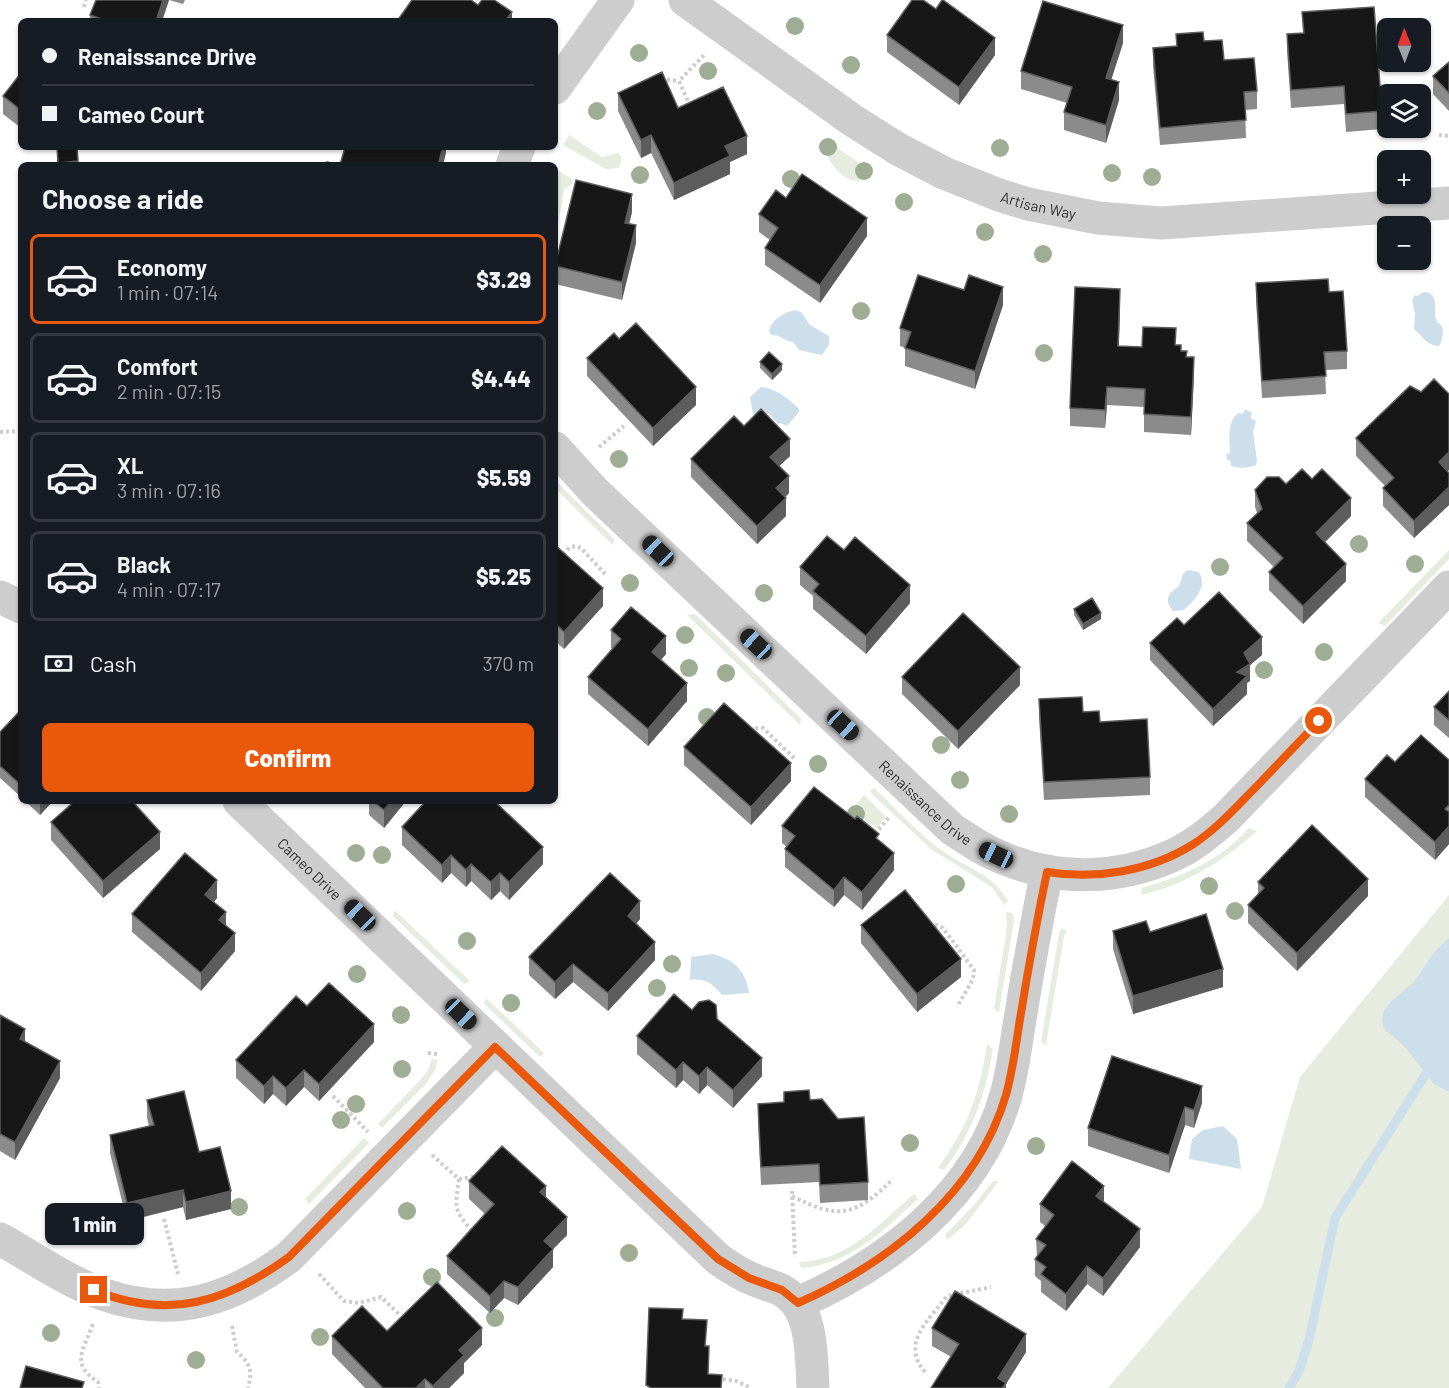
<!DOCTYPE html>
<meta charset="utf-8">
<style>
:root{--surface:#171b24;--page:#20242c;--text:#f1f3f6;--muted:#9ea1a6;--line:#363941;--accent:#ea580c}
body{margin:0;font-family:Barlow,sans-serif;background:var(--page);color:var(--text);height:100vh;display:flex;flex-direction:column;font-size:22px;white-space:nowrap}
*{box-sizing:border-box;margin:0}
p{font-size:20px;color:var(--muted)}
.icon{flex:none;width:33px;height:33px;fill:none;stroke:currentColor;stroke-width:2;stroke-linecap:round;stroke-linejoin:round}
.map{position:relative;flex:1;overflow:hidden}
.details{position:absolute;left:18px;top:162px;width:540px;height:642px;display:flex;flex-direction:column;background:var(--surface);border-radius:9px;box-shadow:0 2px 4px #0004}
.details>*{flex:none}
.top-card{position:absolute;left:18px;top:18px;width:540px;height:132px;border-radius:9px;box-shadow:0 2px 4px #0004;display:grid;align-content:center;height:132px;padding:0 24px;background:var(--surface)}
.needle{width:39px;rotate:359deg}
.controls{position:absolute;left:1377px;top:18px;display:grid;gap:12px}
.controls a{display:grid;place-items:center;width:54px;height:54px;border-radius:9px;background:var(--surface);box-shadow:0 2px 4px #0004;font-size:30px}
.end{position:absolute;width:27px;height:27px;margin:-14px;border:8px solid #ea580c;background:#fff;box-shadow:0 0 0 3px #fff}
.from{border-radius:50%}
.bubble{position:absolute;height:42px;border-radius:9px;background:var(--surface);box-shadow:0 2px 4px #0004;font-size:20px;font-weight:800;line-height:42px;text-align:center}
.car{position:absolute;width:18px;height:36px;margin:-18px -9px;border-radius:8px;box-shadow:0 0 4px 2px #0007;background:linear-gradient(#222 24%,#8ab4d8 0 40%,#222 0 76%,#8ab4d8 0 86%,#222 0)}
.top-card b{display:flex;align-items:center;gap:21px;height:57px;font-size:22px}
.top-card b+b{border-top:2px solid var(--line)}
.top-card i{width:15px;height:15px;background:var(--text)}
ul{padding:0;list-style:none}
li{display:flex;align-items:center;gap:18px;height:90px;margin:0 12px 9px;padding:0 12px;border:3px solid var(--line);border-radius:9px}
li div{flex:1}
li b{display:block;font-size:22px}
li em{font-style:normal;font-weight:800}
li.current{border-color:var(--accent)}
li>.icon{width:54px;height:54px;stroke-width:1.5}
h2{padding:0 24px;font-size:27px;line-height:72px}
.pay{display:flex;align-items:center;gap:15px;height:66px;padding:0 24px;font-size:22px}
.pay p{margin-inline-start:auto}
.action{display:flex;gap:12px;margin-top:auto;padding:12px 24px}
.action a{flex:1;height:69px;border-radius:9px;background:var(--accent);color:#fff;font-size:24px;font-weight:800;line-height:69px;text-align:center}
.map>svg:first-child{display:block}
</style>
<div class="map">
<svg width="1449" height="1388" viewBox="0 0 1449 1388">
<rect width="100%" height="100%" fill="#fff"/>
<!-- green -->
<path fill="#e6ecdf" d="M569,135l33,22 16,-4 4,5 -3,10 -13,1 -43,-24z
M825,140l47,31c-18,27 -46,-8 -50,-29z
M555,169l16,9 2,5 -9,7 -7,40h-2z
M555,480l59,59 -1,6 -58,-57z
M1449,550v9l-64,67 -7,-3z
M695,614l106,105 -1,6 -113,-110z
M874,788c24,22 46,48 73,66 24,16 45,20 61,47l-4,4 -12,-18 -61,-38 -56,-52 -5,-6z
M864,795l22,22 -9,11c-9,-9 -22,-2 -32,-10z
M1249,828l8,3c-33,30 -72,54 -116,64l1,-7c40,-11 79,-28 107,-60z
M1449,895v493h-341l154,-181 38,-130z
M394,910l76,71 -6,3 -71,-68z
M1006,912l6,1 2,7 -15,92 -5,-3 13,-81z
M1062,928l5,3 -3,5 -18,109 -5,-3 18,-109z
M487,999l57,54 -4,4 -57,-54z
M987,1044l6,5c-8,45 -20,84 -49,121l-6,-2c31,-44 41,-72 49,-124z
M432,1059l6,1 -3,10 -10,15 -43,43 -4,-4 45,-47 5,-7z
M364,1138l5,5 -60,61 -4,-5z
M993,1181h6l-35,45 -17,14 -2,-5 29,-30z
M914,1194l4,5c-34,31 -69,66 -117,69l-2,-6c49,-1 80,-38 115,-68z"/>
<!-- water -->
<path fill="#cddfeb" d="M1424,292c16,1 9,17 12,28 1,3 5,4 6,7 2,5 0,15 -3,19 -10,1 -18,-11 -25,-17l1,-15 -3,-14 3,-5 2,1z
M795,310l6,2 9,13 19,11v9l-7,10 -23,-5 -6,-8c-8,-1 -14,-8 -22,-7l-2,-4c2,-11 16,-19 26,-21z
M761,387c14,1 28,12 38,22v3l-12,14 -7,-3 -1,2 -10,-11h-16l-3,-17z
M1245,409l7,4 -2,5 6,3 -3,10 4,30 -1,4c-8,3 -17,4 -25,1l-1,-6h-3l-1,-6 4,-1c0,-15 -4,-29 8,-40l5,1z
M1187,570l12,2c9,16 -4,27 -15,38l-11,1c-10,-12 -4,-18 6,-25l4,-12z
M1449,938v153h-2l-13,-7 -29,-37 -20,-17 -3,-8 1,-10 7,-10 24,-20 21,-31z
M713,954c22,6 33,17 36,39l-27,2c-9,-11 -17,-17 -32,-15l1,-23z
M1223,1126l14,13 4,30 -52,-10 3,-20 11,-9z"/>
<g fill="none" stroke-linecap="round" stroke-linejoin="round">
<!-- stream -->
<path stroke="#cddfeb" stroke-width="9" d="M1289,1388l10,-17 10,-31 26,-122 97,-154"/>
<!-- path -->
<path stroke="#cdcdcd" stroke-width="4" stroke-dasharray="3 3" stroke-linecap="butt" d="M84,7l2,-7
M661,79l18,2
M690,106l-11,-25 27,-28
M1439,135l10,1
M0,432l21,-1
M599,447l25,-21
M563,554l7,-7 6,-1 5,2 24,26
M751,733l6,-5h6l31,30
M875,834l15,-18
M930,927l4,-3 9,4 31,42 -1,9 -16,28
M428,1053l9,1
M333,1096l35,36
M432,1155l27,24c-4,29 -6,30 14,53
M487,1163l6,-8 5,-3
M459,1179l13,-2 6,-4
M792,1191l3,66
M792,1196c48,25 64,19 101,-17
M164,1219l14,55
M319,1274l25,27 15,2 22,-6 19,18
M93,1324c-10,27 -23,40 5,58l1,6
M232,1326l5,26c13,11 16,19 11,36
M925,1372c-25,-29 4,-52 22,-76l44,-9
M723,1379l13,2 15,7"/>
<!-- minor -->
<g stroke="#cdcdcd" stroke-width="33">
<path id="s1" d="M685,0l167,120 46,29 46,24 55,22 29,9 70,14 63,5 288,-20"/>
<path d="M555,88l63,-88"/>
<path d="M512,165l7,-18"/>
<path id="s2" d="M555,448l40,44 357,337c18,12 36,24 56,31 52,21 110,19 161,-3 22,-9 40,-24 57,-39l223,-231"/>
<path d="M0,597l21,10"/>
<path id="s3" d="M239,801l479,458c10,7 20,14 32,19 10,5 21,7 31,12 33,17 30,66 32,98"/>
<path d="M0,1239c34,19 68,43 105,56 71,24 127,4 184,-38l206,-210"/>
<path d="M798,1303c91,-40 180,-108 208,-208 7,-25 10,-51 14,-76 8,-49 17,-99 27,-148"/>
</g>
</g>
<!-- trees -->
<g fill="#a0ad95">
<circle cx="795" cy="26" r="9"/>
<circle cx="639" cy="53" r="9"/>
<circle cx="851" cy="65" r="9"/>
<circle cx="708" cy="71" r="9"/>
<circle cx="597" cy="111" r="9"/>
<circle cx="828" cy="147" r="9"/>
<circle cx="1000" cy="148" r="9"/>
<circle cx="864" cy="171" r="9"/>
<circle cx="1112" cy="173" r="9"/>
<circle cx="640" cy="175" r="9"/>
<circle cx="1152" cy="177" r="9"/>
<circle cx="791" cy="179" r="9"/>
<circle cx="904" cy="202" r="9"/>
<circle cx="985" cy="232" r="9"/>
<circle cx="1043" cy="254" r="9"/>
<circle cx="861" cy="311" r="9"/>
<circle cx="1044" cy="353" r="9"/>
<circle cx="619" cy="459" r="9"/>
<circle cx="1359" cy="544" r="9"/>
<circle cx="1415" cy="564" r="9"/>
<circle cx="1220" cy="567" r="9"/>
<circle cx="630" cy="583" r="9"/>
<circle cx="764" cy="593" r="9"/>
<circle cx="685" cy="635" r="9"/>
<circle cx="1324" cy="652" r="9"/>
<circle cx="689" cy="668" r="9"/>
<circle cx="1264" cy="670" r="9"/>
<circle cx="726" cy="673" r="9"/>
<circle cx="707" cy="717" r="9"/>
<circle cx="941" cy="745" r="9"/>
<circle cx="818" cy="764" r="9"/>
<circle cx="960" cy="780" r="9"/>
<circle cx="856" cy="814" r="9"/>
<circle cx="1009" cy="814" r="9"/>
<circle cx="356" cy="853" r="9"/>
<circle cx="382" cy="855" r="9"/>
<circle cx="956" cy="884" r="9"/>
<circle cx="1209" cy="886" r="9"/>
<circle cx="1235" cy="911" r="9"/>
<circle cx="467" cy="941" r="9"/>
<circle cx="672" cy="964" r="9"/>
<circle cx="357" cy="974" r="9"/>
<circle cx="657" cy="988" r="9"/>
<circle cx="511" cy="1003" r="9"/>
<circle cx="401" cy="1015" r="9"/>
<circle cx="402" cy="1069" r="9"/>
<circle cx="356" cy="1104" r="9"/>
<circle cx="341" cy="1120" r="9"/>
<circle cx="910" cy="1143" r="9"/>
<circle cx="1036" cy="1146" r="9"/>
<circle cx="239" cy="1207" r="9"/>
<circle cx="407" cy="1211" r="9"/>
<circle cx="629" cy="1253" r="9"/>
<circle cx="432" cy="1277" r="9"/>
<circle cx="495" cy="1318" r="9"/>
<circle cx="51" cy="1333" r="9"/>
<circle cx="320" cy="1337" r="9"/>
<circle cx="196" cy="1360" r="9"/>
</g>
<!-- wall -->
<path fill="#8b8b8b" d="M169,0l-7,21h-72v-6z
M169,0h16l-2,4z
M1302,12l80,99v18l-36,3 -2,-28 -53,4 -4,-57v-17l16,-1z
M1176,34l28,7 53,50v18l-12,1 1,28 -86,7 -7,-79v-18l23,-2z
M887,35l108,20 -36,50 -72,-53z
M1123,43l-12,37 8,20 -13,43 -42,-13v-18l3,-9 -46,-14v-18z
M1449,62v49l-16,-17v-18z
M21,73v55l-18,-14v-18z
M618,93l60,15 69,46 -17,8v12l-56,26 -23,-47 -10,5 -23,-47z
M57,147h20l1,18h-20z
M786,198l81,38 -47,67 -55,-38v-17l5,-8 -11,-8v-18z
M632,212l-3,12 7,19 -14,57 -67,-16v-18z
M1256,283l73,9 18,59v18l-22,1 1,24 -64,4 -6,-97z
M1003,305l-28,84 -70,-23v-18l-5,-2v-18z
M1120,307l-1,39 23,1 34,-2 11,12 7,18 -3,60 -47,-3v-25l-37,-2 -2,23 -35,-2v-18z
M587,358l109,47 -43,41 -66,-70z
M760,362l22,8 -10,10 -12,-12z
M744,426l46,30 -11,10 10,27 -4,4 1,19 -29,28 -66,-67v-18z
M1356,438l91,33 2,2v32l-35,33 -31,-32v-18l2,-2 -29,-30z
M1286,484l65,32 -26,26 21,39 -43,43 -34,-34v-18l5,-5 -27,-26v-18l10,-10 -2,-6v-17z
M555,545l48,61 -39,43 -9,-8z
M800,567l110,36 -44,51 -53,-45v-13l-13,-11z
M1074,609l27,10 -18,11 -9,-15z
M1184,625l78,30 -12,10v16l-3,2v11l-34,32 -63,-66v-17z
M611,630l55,24 -5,6 26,41 -39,45 -60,-52v-17l24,-28 -1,-1z
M902,677l118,8 -62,64 -56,-55z
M1449,691v47l-15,-13v-18z
M1039,699l44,13 17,10 50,55v18l-106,5 -5,-83z
M21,715v82l-21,-19v-46z
M684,747l107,34 -40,44 -67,-60z
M1449,760v84l-14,16 -70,-63v-18l30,-17z
M25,801h28l-13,14z
M369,801h37l-22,27 -15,-13z
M51,822l109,27 -57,49 -52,-58z
M782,826l97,14 15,30 -32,40 -18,-15 -10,12 -49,-40v-18l2,-2 -5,-4z
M402,827l141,37 -34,36 -9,-9 -9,9 -20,-19 -5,6 -15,-14 -9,10 -40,-38z
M1258,882l110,14 -71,75 -49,-48v-18l10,-10z
M217,898l-3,4 12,23 9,26 -34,40 -69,-59v-18z
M640,919l-4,5 19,36 -47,51 -35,-29 -18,17 -26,-24v-18z
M861,925l100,52 -44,35 -56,-69z
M1113,931l37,1 73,55 -90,27 -20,-65z
M307,1006l67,36 -55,59 -15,-14 -18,19 -13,-12 -9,10 -28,-26v-18z
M692,1010l25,9 45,57 -29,32 -26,-23 -8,9 -16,-14 -7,8 -39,-34v-18z
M0,1015l60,63 -45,82 -15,-9z
M784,1092l26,8 58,82v18l-48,3 -1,-21 -58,3 -3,-63v-18l26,-2z
M147,1100l52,52 32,57 -45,11 -3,-13 -56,14 -17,-68v-18l39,-9 -2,-8z
M1202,1103l-8,25 -9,-3 -16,48 -81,-27v-18z
M469,1181l77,17 21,37 -14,14v18l-35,38 -14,-7 -14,15 -43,-39v-18l38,-42 -16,-15z
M1104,1202l36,45 -37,49 -16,-12 -21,27 -25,-19v-11l-6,-5v-17l2,-2 -1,-18 9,-13 -5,-4v-18z
M932,1328l94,24 -20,32v4l-74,-42z
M387,1331l95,14 -18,18v10l-15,15h-84l-33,-34v-18z"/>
<!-- shaded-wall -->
<path fill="#5d5d5d" d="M163,0h6l-7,21h-6z
M512,12v9h-7z
M1123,25v18l-17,53v-18z
M995,38v17l-36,50v-18z
M1119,82v18l-13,43v-18z
M651,135v18l-10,5v-18z
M747,136v18l-17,8v12l-56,26v-17l51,-37z
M443,147h3v6l-3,12h-5z
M632,194v18l-7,28v-17z
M867,218v18l-47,67v-18z
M636,225v18l-14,57v-18z
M1003,287v18l-28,84v-18z
M1120,289v18l-2,56v-17z
M1194,357v18l-3,60v-18z
M782,364v6l-10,10v-6z
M696,387v18l-43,41v-18z
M1107,387v18l-2,23v-18z
M790,439v17l-20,19v-18z
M1449,452v18l-10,10v-18z
M789,476v17l-13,13v-18z
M1449,487v18l-35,33v-17z
M786,498v18l-29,28v-18z
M1351,498v18l-35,35v-18z
M1346,564v17l-43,43v-18z
M910,585v18l-44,51v-18z
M603,588v18l-39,43v-17z
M1101,613v6l-18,11v-6z
M666,636v18l-14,16v-18z
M1262,637v18l-12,10v16l-3,2v11l-34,32v-17l31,-56z
M1020,667v18l-62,64v-18z
M687,683v18l-39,45v-17z
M791,763v18l-40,44v-18z
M42,801h11l-13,14v-12z
M391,801h15l-22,27v-18z
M1449,826v18l-14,16v-18z
M160,832v17l-57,49v-17z
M543,847v17l-34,36v-18z
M894,853v17l-32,40v-18z
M451,855v18l-9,10v-18z
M471,864v17l-5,6v-17z
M500,873v18l-9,9v-18z
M844,877v18l-10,12v-17z
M1368,879v17l-71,75v-18z
M217,880v18l-12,15v-18z
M640,901v18l-12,15v-18z
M226,912v18l-7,-10z
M235,933v18l-34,40v-18z
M655,942v18l-47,51v-18z
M961,959v18l-44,35v-18z
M573,964v18l-18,17v-17z
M1223,969v18l-90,27v-18z
M374,1024v18l-55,59v-17z
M25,1029v18l-5,-8z
M762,1058v18l-29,32v-18z
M60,1061v17l-45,82v-18z
M683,1062v18l-7,8v-18z
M707,1067v18l-8,9v-18z
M304,1070v17l-18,19v-18z
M273,1076v18l-9,10v-18z
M1202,1086v17l-8,25v-18z
M1185,1107v18l-16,48v-18z
M546,1186v18l-6,-12z
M1104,1186v17l-8,-7z
M183,1190v17l-56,14v-18z
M231,1191v18l-45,11v-18z
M567,1217v18l-14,14v18l-35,38v-18l26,-46z
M1140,1229v18l-37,49v-18z
M1087,1266v18l-21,27v-17z
M504,1281v17l-14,15v-17z
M482,1328v17l-18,18v10l-15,15h-16v-2l26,-36z
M1026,1334v18l-20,32v4h-8v-10z
M425,1379v9h-9z"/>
<!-- building -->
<path fill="#171717" stroke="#5d5d5d" stroke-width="1.5" d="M96,0h67l-7,21h-48l-18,-6z
M412,0h59l7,5 4,-5h12l18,12 -7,9h-108z
M912,0h11l13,9 6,-9h1l52,38 -36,49 -72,-52z
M1043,1l80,24 -17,53 13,4 -13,43 -42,-13 8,-25 -51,-16z
M1374,7l8,104 -36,3 -2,-28 -53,4 -4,-56 17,-1 -2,-21z
M1203,32l1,9 18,-1 2,20 30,-2 3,33 -13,1 2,28 -86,8 -7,-80 24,-2 -1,-12z
M1449,62v31l-16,-17z
M662,72l16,36 45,-21 24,49 -22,10 5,10 -56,27 -23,-48 -10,5 -23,-47z
M21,73v37l-18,-14z
M57,147h20l1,14 -20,2z
M345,147h98l-5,18h-98z
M327,162l13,3h-13z
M802,174l65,44 -47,67 -55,-37 13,-20 -19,-14 17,-24 10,8z
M576,180l56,14 -7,29 11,2 -14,57 -67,-16z
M918,275l46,15 5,-15 34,12 -28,84 -70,-23 6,-16 -11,-4z
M1328,279l1,13 14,-1 4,60 -23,1 2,24 -64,5 -6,-98z
M1075,287l45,2 -2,57 24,1 1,-20 33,1 -1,17h6v6h6l-1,6h8l-3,60 -47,-3 1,-25 -38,-2 -2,23 -35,-2z
M636,323l60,64 -43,41 -66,-70 27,-25 5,6z
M769,352l13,12 -10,10 -12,-12z
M1434,379l15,15v58l-10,10 10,11v14l-35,34 -31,-33 11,-10 -38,-40 54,-52 11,6z
M761,409l29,30 -20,18 19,19 -13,12 10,10 -29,28 -66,-67 43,-43 10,10z
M1302,469l10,10 10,-10 29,29 -35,35 30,31 -43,42 -34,-34 14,-14 -36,-35 15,-14 -7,-19 12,-13h12l7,7z
M827,536l17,14 11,-13 55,48 -44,51 -53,-45 6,-7 -19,-17z
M555,545l48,43 -39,44 -9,-9z
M1219,592l43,45 -18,16 6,11 -13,8 10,4 -34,33 -63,-66 27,-25 7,7z
M1092,598l9,15 -18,11 -9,-15z
M631,607l35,29 -14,16 35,31 -39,46 -60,-52 33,-38 -10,-9z
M963,613l57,54 -62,64 -56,-54z
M1449,691v29l-15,-13z
M1082,697l1,15 16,-1 1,11 47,-3 3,58 -106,5 -5,-83z
M724,703l67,60 -40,44 -67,-60z
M19,712l2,3v70l-21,-19v-34z
M1421,735l28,25v45l-4,4 4,3v14l-14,16 -70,-63 22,-24 8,7z
M814,787l41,32 2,-3 22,18 -3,4 18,15 -32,39 -18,-15 -10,13 -49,-41 10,-13 -13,-10z
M75,801h57l28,31 -57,49 -52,-59z
M373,801h18l-7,9z
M426,801h68l49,46 -34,35 -9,-9 -9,9 -20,-18 -5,6 -15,-15 -9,10 -40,-38z
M1312,825l56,54 -71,74 -49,-48 16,-17 -6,-6z
M185,853l32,27 -12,15 21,17 -7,8 16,13 -34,40 -69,-59z
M610,873l30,28 -12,15 27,26 -47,51 -35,-29 -18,18 -26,-25z
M905,890l56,69 -44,35 -56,-69z
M1206,914l17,55 -90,27 -20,-65 33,-10 4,11z
M329,983l45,41 -55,60 -15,-14 -18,18 -13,-12 -9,10 -28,-26 60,-64 11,10z
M674,994l18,16 7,-8 10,-2 7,5 1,14 45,39 -29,32 -26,-23 -8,9 -16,-14 -7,8 -39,-34z
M0,1015l25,14 -5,10 40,22 -45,81 -15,-8z
M1112,1056l90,30 -8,24 -9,-3 -16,48 -81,-27z
M809,1090l1,10 12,-1 16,20 26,-2 4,65 -48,3 -1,-21 -58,3 -3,-63 26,-2v-10z
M184,1091l15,61 21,-5 11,44 -45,11 -3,-12 -56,13 -17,-68 44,-10 -7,-25z
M502,1146l44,40 -6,6 27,25 -23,24 9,8 -35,38 -14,-6 -14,15 -43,-40 47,-52 -25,-23z
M1072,1161l32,25 -8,10 44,33 -37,49 -16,-12 -21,28 -25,-20 5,-7 -11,-8 11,-14 -10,-6 18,-24 -14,-11z
M437,1282l45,46 -23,22 5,5 -31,31 -8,-7 -9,9h-33l-51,-52 30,-30 25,25z
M955,1291l71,43 -28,44 8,5 -4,5h-71l28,-44 -27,-16z
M649,1308l34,1 -1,10 25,1 -2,26h4l-1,28 14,1 -1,13h-70l-5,-3z
M26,1366l58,16 -2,6h-62z"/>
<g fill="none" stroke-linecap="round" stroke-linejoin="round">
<!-- route -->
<path stroke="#ea580c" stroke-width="8" d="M94,1290c74,31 133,12 195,-33l206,-210 223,212 31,19 33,12 16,13c91,-40 179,-109 208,-208 7,-25 10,-51 14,-76 8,-49 17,-99 27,-147 49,8 103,-1 145,-27 25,-16 44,-38 64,-58 21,-22 42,-44 63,-66"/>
</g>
<g text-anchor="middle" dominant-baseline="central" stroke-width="6" stroke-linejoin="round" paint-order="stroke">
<!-- street labels -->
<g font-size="15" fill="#303030" stroke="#fff">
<text stroke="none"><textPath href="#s1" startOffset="412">Artisan Way</textPath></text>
<text stroke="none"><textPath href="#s2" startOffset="513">Renaissance Drive</textPath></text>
<text stroke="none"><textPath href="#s3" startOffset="98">Cameo Drive</textPath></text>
</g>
</g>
</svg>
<div class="controls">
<a><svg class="needle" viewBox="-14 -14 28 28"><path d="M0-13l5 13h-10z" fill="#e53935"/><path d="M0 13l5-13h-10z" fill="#9ea1a6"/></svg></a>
<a><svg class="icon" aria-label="layers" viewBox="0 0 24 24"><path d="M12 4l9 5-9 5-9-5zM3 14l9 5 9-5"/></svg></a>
<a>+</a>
<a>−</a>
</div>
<i class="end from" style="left:1319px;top:721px"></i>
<i class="end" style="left:94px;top:1290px"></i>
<div class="bubble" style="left:45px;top:1203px;width:99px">1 min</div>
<i class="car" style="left:658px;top:551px;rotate:314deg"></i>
<i class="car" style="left:756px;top:644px;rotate:313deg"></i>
<i class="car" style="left:843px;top:725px;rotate:133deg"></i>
<i class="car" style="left:996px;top:855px;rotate:295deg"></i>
<i class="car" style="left:360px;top:915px;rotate:314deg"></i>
<i class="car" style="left:461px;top:1014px;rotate:134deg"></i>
<div class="top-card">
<b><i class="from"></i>Renaissance Drive</b>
<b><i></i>Cameo Court</b>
</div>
<section class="details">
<h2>Choose a ride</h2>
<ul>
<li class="current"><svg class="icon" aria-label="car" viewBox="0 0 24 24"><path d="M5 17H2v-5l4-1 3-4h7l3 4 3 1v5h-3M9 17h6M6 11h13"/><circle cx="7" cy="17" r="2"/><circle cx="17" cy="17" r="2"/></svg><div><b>Economy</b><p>1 min · 07:14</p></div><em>$3.29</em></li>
<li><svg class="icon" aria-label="car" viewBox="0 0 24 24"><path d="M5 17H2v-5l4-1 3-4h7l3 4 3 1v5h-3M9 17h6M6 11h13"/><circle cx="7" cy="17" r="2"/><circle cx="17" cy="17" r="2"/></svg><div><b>Comfort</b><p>2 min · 07:15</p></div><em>$4.44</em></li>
<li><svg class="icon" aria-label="car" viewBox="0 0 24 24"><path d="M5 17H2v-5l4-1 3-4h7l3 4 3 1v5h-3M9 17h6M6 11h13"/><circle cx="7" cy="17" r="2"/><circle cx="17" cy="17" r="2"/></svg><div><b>XL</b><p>3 min · 07:16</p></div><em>$5.59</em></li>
<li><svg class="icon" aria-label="car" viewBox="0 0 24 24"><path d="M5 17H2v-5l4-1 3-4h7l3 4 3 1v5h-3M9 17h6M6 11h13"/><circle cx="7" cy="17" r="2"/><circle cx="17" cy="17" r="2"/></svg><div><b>Black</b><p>4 min · 07:17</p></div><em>$5.25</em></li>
</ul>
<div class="pay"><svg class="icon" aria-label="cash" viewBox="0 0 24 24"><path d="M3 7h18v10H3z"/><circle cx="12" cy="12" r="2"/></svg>Cash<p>370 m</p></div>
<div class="action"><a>Confirm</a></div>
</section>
</div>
